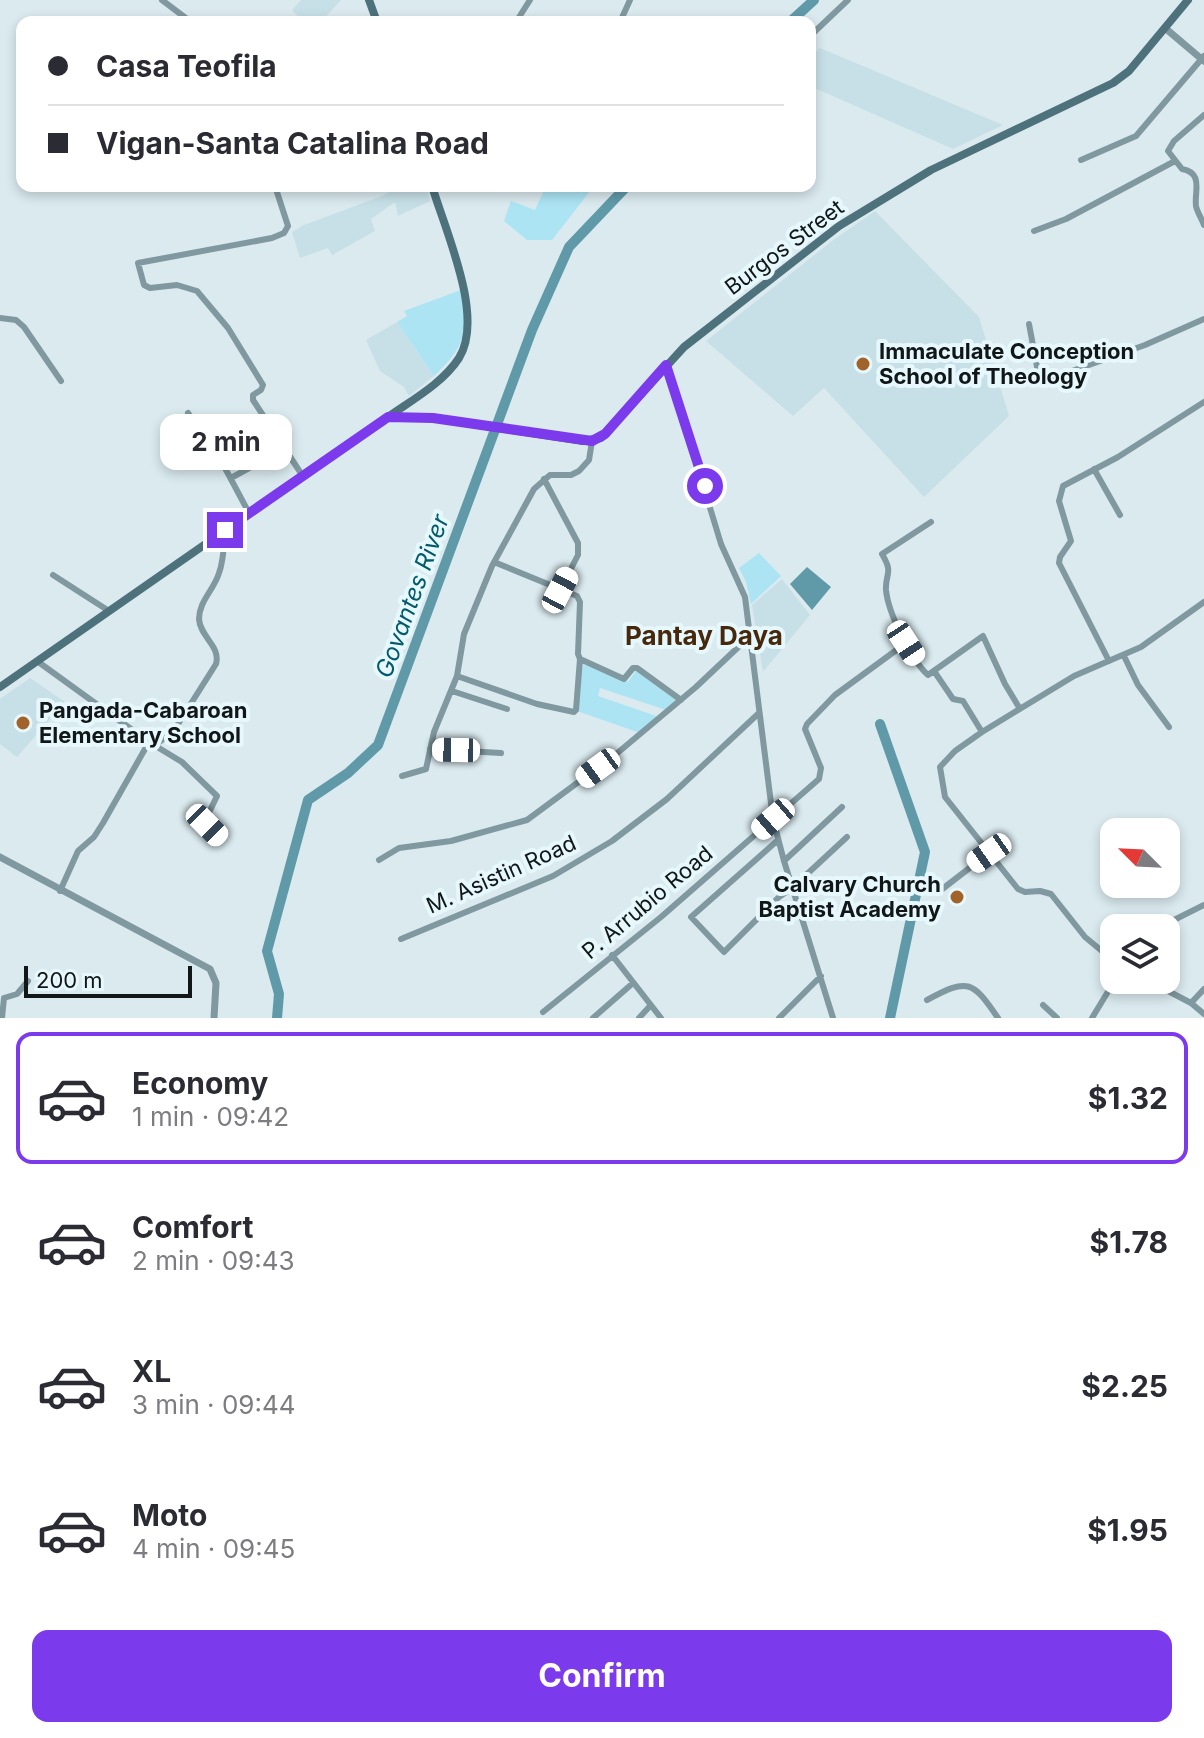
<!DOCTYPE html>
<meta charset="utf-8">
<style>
:root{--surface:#fff;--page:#f7f7f7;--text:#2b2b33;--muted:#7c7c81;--line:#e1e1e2;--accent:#7c3aed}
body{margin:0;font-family:Inter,sans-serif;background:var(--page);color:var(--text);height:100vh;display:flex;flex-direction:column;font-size:30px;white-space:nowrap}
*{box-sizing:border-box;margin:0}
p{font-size:26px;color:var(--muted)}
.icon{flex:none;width:44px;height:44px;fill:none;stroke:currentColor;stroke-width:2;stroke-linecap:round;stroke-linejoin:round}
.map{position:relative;height:1018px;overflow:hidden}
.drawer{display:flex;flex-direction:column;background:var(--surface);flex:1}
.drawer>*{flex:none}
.hud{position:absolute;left:16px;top:16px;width:800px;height:176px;border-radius:16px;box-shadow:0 4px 12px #0003;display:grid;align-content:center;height:176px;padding:0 32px;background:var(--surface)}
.needle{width:52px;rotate:294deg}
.controls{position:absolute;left:1100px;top:818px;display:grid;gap:16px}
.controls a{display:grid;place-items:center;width:80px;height:80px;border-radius:16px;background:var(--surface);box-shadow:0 4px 12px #0003;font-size:40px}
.scale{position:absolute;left:24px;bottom:20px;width:168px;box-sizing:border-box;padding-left:8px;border:4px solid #111618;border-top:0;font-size:22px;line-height:28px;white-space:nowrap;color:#111618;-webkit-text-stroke:6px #e7f8fc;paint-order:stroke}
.end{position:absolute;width:36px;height:36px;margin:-18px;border:10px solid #7c3aed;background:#fff;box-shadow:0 0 0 4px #fff}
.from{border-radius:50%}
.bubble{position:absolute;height:56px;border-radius:16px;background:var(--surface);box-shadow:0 4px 12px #0003;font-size:26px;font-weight:700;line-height:56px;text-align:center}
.car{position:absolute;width:24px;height:48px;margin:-24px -12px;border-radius:10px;box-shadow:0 0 6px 2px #0007;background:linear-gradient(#fff 24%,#345 0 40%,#fff 0 76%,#345 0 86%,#fff 0)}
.hud b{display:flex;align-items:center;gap:28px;height:76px;font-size:30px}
.hud b+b{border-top:2px solid var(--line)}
.hud i{width:20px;height:20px;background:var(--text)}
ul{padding:14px 0 0;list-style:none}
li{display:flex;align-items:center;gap:24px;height:132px;margin:0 16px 12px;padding:0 16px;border:4px solid transparent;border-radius:16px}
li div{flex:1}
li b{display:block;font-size:30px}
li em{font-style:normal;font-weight:700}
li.current{border-color:var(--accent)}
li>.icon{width:72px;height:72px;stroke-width:1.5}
.button{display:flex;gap:16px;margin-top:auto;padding:16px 32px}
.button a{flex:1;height:92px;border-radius:16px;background:var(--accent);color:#fff;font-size:32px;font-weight:700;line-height:92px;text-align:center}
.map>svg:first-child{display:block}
</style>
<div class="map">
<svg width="1204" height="1018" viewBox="0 0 1204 1018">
<rect width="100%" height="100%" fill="#daeaef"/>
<!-- built -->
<path fill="#c7e0e7" d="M301,0h40l-20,22h-18l-11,-12z
M820,48l183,77 -50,24 -143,-63v-29z
M400,186h26l4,15 -32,15 -3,-14 -24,17 4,12 -43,24 -4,-7 -28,10 -8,-26 12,-7 78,-29z
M875,211l104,106 30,99 -85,81 -100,-109 -31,28 -87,-75 126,-100z
M397,322l37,54 -25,20 -5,-9 -24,-16 -14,-31z
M782,579l28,36 -47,57 -11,-67z
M30,678l35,24 -48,55 -17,-13v-45z"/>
<!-- green -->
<path fill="#ace4f3" d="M546,186l29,2 19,-2 -42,54h-25l-23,-19 7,-20 24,9z
M461,290c9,41 3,58 -27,86l-37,-54 10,-6 -3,-5z
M759,553l22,23 -30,28 -5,-22 -7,-14z
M583,664l45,18 8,-11 41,30 -11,9 -66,-22 -2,8 61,21 -19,16 -63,-22z"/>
<!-- water -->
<path fill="#609aa9" d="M807,567l24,20 -19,23 -22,-26z"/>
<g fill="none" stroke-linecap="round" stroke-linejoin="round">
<!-- river -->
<path stroke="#609aa9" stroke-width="10" d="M790,22l24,-22
M880,724l45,128 -35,166
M277,1018l2,-24 -12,-43 41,-151 40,-27 30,-28 154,-415 37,-83 58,-61"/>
<!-- minor -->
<path stroke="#80989f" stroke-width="6" d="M162,0l29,22
M516,22l14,-22
M620,22l10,-22
M810,36l38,-36
M1204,115l-30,26 -6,10 14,18c22,4 12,23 14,37 1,6 6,13 8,19
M1081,160l55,-24 68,-80
M275,186l13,40 -4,7 -12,5 -134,25 6,22 6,3 27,-3 20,6 31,37 35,57 -2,5 -8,5v5l49,75
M1034,231l32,-12 109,-58
M0,318l16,2 8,7 37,54
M1029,324l9,48 2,7 4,2 101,-36 59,-26
M667,366l54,178 24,53 28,222 11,42 49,157
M188,413l37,55 24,45
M1094,469l26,46
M231,478l29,-16 2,-4 -3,-11 16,-11
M544,479l34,64v12l-18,35
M931,522l-49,32c12,20 3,19 4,36 2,23 26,71 42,85l55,-39 22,48 15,25
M494,562l83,34 3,6 -2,52 2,5 44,20 9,-11h4l44,32
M53,575l56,36
M1124,656l14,29 31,42
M37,661l112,81 33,20 35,34 -12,25 14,16
M1109,661l-50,-98 1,-6 11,-16 -12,-40 4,-15 55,-29 86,-55
M934,671l19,28 10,2 19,31
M457,676l80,28 37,8 2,-2 4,-51
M452,691l55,18
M155,745l18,-13 43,-68c5,-18 -16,-27 -17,-45 0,-18 15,-29 20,-46 5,-13 5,-29 6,-43
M430,749l71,4
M402,776l24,-7 8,-37 23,-56 7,-42 28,-68 42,-77 16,-14h21l8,-4 10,-11 3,-19
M778,840l-87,77 33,35 55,-55 13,-9 55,-51
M379,860l20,-12 52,-7 76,-21 88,-65 81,-68 53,-50
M784,861l58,-54
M941,890l48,-37
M60,891l18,-40 16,-14 9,-14 46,-81
M1158,928l46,-23
M401,939l152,-63 59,-35 55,-42 92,-86
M612,955l49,63
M1114,961l-29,-24 -34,-43 -11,-3 -15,1 -7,-3 -73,-92 -5,-30 15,-16 27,-19 92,-56 67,-29 63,-45
M1147,980l44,23 13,11
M4,998l13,-4 11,-13
M927,1000c41,-22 45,-20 71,18
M1191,1003l13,-14
M1043,1005l14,13
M543,1012l118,-95 158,-138 2,-11 -16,-39 2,-5 28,-29 71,-52
M2,1018l2,-20
M593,1018l40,-35
M639,1018l11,-12
M779,1018l42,-42
M1092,1018l23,-38"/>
<!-- tertiary -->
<path stroke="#80989f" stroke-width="7" d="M1165,28l39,33
M0,857l210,112 6,14 -2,35"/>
<!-- secondary -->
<path stroke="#4e727c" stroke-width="8" d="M369,0l8,22
M388,417l45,1 150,23 18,-3 83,-91 155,-121 92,-56 182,-87 16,-12 59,-71
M0,687l388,-270c24,-17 55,-34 71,-59 26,-41 -14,-128 -27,-172"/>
</g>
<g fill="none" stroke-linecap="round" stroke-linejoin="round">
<!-- route -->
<path stroke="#7c3aed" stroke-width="10" d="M225,530l163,-113 45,1 159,23 13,-7 61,-69 39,121"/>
</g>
<!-- markers -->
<g fill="#a2632a" stroke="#e7f8fc" stroke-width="3">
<circle cx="863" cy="364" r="8"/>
<circle cx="23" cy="723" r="8"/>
<circle cx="957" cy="897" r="8"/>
</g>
<g text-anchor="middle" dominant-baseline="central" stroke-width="8" stroke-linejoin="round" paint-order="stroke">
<!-- street labels -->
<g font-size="22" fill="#111618" stroke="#e7f8fc">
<text transform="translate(784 247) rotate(-37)">Burgos Street</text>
<text transform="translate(501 874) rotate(-24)">M. Asistin Road</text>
<text transform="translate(647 902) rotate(-40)">P. Arrubio Road</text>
</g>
<!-- poi labels -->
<g font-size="22" font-weight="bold" fill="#111618" stroke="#e7f8fc" text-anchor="start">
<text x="879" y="351">Immaculate Conception<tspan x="879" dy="25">School of Theology</tspan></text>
<text x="39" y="710">Pangada-Cabaroan<tspan x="39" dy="25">Elementary School</tspan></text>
<text x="941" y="884" text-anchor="end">Calvary Church<tspan x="941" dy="25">Baptist Academy</tspan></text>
</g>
<!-- water labels -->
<g font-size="24" font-style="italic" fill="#035a6b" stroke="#e7f8fc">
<text transform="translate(412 596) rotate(-70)">Govantes River</text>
</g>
<!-- quarter labels -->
<g font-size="26" font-weight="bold" fill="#46280d" stroke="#e7f8fc">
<text x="704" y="635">Pantay Daya</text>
</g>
</g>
</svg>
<div class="controls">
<a><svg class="needle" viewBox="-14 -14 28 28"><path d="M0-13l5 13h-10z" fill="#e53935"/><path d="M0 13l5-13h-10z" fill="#7c7c81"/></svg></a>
<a><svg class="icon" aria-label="layers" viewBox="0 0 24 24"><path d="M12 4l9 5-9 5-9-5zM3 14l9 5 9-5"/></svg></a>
</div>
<div class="scale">200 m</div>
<i class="end from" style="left:705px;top:486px"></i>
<i class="end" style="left:225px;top:530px"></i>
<div class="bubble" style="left:160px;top:414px;width:132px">2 min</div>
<i class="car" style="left:560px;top:590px;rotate:28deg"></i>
<i class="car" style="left:906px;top:643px;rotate:147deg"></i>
<i class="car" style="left:456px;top:750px;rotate:271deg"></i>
<i class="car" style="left:598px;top:768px;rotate:234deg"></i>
<i class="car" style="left:773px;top:819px;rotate:229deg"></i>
<i class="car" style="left:207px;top:825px;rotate:135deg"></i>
<i class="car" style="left:989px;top:853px;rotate:235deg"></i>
<div class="hud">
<b><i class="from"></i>Casa Teofila</b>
<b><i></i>Vigan-Santa Catalina Road</b>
</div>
</div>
<section class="drawer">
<ul>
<li class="current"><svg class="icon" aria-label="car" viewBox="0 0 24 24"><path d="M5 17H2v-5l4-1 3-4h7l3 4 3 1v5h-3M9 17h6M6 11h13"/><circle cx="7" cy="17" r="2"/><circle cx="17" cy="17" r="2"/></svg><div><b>Economy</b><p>1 min · 09:42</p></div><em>$1.32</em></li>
<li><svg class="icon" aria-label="car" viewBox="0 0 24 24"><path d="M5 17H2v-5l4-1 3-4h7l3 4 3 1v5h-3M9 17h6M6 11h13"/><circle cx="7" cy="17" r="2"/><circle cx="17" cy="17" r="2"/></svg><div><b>Comfort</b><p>2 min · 09:43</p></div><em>$1.78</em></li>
<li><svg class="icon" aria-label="car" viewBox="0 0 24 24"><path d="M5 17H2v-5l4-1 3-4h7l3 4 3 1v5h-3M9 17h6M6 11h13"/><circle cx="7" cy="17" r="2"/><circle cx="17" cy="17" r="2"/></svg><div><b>XL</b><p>3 min · 09:44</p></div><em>$2.25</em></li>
<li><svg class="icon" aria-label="car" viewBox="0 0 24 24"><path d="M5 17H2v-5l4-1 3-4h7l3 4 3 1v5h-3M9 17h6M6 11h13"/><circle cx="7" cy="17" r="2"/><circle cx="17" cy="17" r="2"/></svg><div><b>Moto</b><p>4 min · 09:45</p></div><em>$1.95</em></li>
</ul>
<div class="button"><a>Confirm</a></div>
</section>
